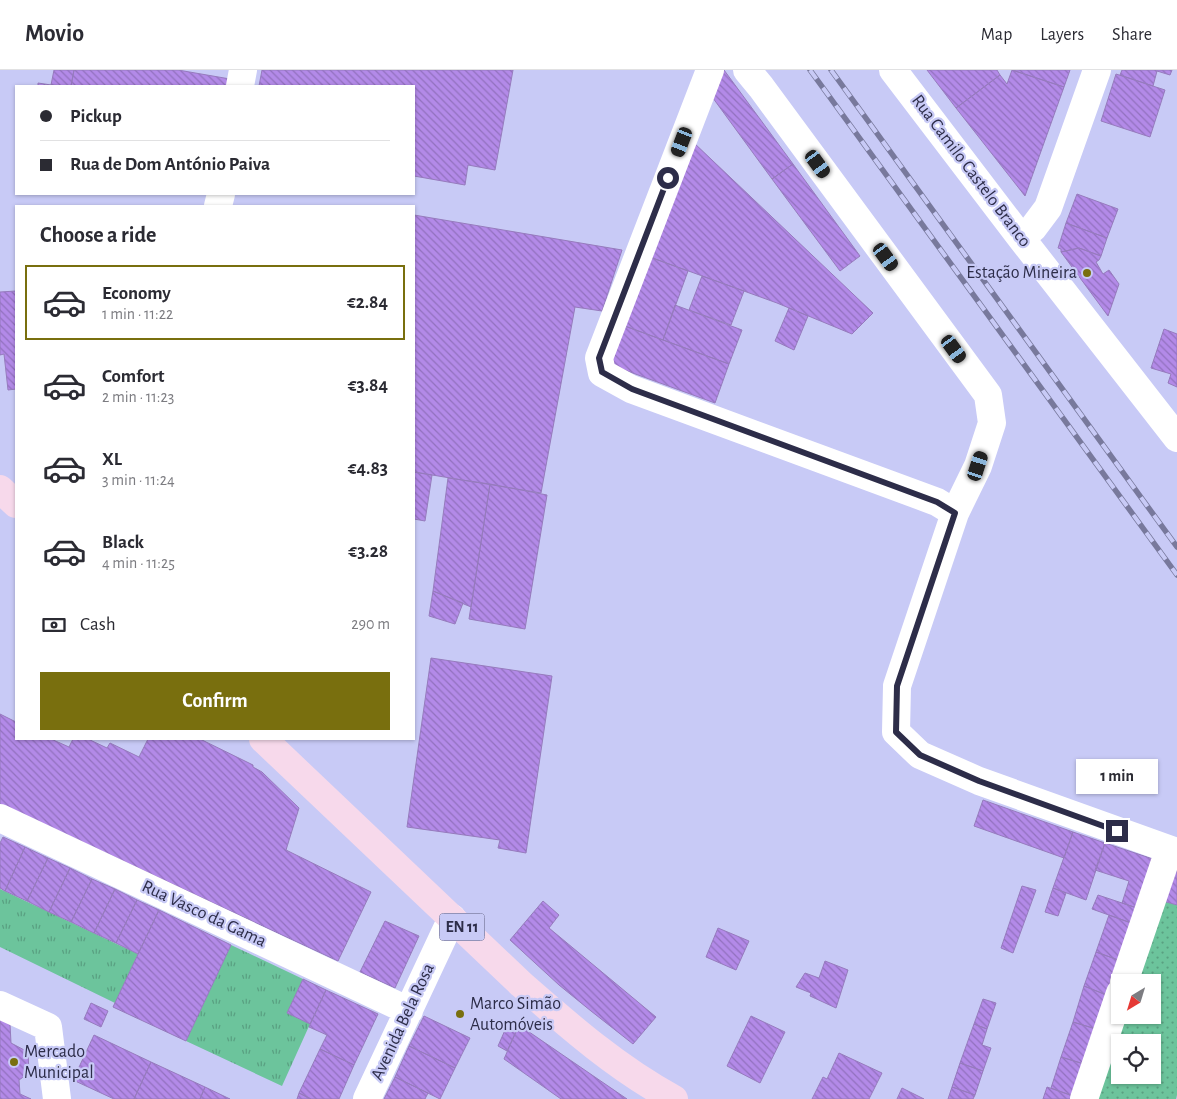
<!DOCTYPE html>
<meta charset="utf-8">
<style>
:root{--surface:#fff;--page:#f2f2f3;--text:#2b2b33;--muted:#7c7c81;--line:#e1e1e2;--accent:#796f0e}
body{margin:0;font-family:"Alegreya Sans",sans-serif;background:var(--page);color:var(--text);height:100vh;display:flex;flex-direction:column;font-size:19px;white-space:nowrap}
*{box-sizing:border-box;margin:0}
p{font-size:16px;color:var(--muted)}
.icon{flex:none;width:28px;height:28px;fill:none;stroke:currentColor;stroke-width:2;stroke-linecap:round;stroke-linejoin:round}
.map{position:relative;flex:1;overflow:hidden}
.details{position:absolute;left:15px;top:135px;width:400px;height:535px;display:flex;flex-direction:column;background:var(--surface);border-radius:0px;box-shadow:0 1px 4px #0004}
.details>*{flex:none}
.banner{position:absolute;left:15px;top:15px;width:400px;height:110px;border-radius:0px;box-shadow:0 1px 4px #0004;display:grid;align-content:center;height:110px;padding:0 25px;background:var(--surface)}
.needle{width:32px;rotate:218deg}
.fabs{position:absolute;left:1111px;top:904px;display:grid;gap:10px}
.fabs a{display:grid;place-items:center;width:50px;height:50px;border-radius:0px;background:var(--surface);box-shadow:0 1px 4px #0004;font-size:25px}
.end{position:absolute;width:22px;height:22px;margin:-11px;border:6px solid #2d2d49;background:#fff;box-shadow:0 0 0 2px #fff}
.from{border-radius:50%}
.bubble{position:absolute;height:35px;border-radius:0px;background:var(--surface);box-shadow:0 1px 4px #0004;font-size:16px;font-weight:700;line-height:35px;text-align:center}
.car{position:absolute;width:15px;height:30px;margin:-15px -8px;border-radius:6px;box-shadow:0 0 4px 1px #0007;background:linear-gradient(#222 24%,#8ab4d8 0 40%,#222 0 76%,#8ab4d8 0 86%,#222 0)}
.banner b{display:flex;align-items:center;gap:18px;height:48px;font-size:19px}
.banner b+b{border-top:1px solid var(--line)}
.banner i{width:12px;height:12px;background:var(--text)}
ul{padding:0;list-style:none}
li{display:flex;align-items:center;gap:15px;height:75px;margin:0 10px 8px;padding:0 15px;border:2px solid transparent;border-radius:0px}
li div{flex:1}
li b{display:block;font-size:19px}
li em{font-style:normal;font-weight:700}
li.selected{border-color:var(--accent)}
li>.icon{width:45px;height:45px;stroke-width:1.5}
h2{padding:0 25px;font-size:22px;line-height:60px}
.pay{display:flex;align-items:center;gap:12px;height:55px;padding:0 25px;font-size:19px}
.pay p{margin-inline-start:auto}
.cta{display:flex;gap:10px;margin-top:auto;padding:10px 25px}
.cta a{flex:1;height:58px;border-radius:0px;background:var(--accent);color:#fff;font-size:20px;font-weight:700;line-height:58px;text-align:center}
header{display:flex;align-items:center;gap:30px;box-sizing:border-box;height:70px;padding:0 25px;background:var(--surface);border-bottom:1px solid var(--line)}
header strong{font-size:24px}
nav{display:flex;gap:28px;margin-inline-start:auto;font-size:18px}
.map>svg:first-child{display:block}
</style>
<header>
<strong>Movio</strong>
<nav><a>Map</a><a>Layers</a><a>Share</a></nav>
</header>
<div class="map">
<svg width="1177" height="1029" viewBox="0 0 1177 1029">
<defs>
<pattern id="grass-tufts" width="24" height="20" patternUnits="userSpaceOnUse" patternTransform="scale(1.25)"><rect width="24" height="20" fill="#6cc49c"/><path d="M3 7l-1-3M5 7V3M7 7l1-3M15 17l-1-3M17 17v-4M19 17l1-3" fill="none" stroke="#59a081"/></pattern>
<pattern id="garden-dots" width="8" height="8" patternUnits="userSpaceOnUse" patternTransform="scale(1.25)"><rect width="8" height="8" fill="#6cc49c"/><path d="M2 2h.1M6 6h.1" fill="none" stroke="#59a081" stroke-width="1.8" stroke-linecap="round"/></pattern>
<pattern id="building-back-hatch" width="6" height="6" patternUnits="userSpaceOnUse" patternTransform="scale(1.25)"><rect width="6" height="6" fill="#b38ae8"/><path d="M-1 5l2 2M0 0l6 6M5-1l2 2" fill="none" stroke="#9271be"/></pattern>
</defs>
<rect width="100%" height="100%" fill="#c8caf6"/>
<!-- grass -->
<path fill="url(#grass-tufts)" d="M0,819l138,65 -23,49 -115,-56z
M231,875l72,34 -16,34 23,11 -28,62 -96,-45z"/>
<!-- garden -->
<path fill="url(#garden-dots)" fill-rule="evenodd" d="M1163,831l14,4v190l-1,4h-80l28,-84h28v-33h-17zM1120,972h32v33h-32z"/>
<!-- building -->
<path fill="url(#building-back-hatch)" stroke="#967bbd" d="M54,0h20l-3,16 -20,-1z
M74,0h104l52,9 -1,7h-158z
M262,0h251l-18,100 -27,-5 -3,20 -51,-9v-90h-155z
M720,0h4l69,94 -21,15 -62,-85z
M927,0h70l3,5 -44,33z
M1012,0l52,17 -39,109 -69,-88 44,-33 7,9z
M1012,0h58l-6,17z
M1122,0h50l-2,5 -13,-4 -4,15 -33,-11z
M1116,4l49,16 -15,47 -49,-16z
M38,13l13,2 7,1h-20z
M692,71l181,172 -21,21 -75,-31 -130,-47z
M793,94l67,92 -20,15 -68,-92z
M1077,124l41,15 -11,29 -41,-15z
M414,145l208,35 -20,61 -27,-4 -34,186 -127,-21z
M1066,153l41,15 -6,18 -22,-8 -18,4v-3l-3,-1z
M1079,178l22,8 -2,4 -3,2 7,12 6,-4 10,14 -11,32 -47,-64z
M647,186l41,15 -25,69 -41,-15z
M702,206l42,15 -13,34 -42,-15z
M16,221v98l-8,1 -4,-36 -4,1v-63z
M675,235l67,25 -13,34 -66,-24z
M789,238l19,8 -14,34 -19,-9z
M622,255l107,39 -14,39 -107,-39z
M1164,259l13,5v53l-9,-4 3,-9 -20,-6z
M414,402l18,3 -7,46 -11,-2z
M448,408l42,6 -19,123 -38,-16z
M490,414l57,11 -22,134 -56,-10z
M433,521l30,12 -8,21 -26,-8z
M431,588l121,18 -26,177 -28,-5 2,-8 -93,-13z
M0,644l16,8v17h35l18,8 4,-8h15l19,9 3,-5 29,14 9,-18h52l53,26v2l9,5 37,36 -13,42 85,42 -33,69 -338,-157z
M983,730l90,32 -9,26 -90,-32z
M1073,762l32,11 -19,57 -33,-12z
M3,767l22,10 -20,44 -5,-3v-45z
M1105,773l51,17 -16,49 -18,-6 7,-22 -34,-11z
M25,777l23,11 -21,43 -22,-10z
M48,788l22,10 -21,44 -22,-11z
M70,798l22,11 -21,43 -22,-10z
M1174,798l3,1v36l-14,-4z
M92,809l23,10 -21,44 -23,-11z
M1022,816l14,4 -23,63 -12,-5z
M1053,818l13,5 -8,23 -13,-4z
M115,819l22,11 -21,43 -22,-10z
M1098,825l42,14 -6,15 -42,-15z
M137,830l22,10 -21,44 -22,-11z
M543,831l16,14 -10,13 107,89 -23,27 -42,-33 -32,-26 -49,-45z
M159,840l72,35 -45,96 -73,-34z
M1109,845l25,9 -13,37 -25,-9z
M385,851l34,15 -24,52 -35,-16z
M718,858l31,13 -13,29 -30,-13z
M1096,882l25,9 -12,35 -25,-10z
M825,891l23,9 -12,38 -26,-12 1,-3 -15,-6 9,-14 14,5z
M303,909l23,11 -16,34 -23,-11z
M1084,916l25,10 -13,33 -23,-7z
M326,920l52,24 -24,51 -34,-16 7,-14 -18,-8z
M983,929l13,4 -9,26 -13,-5z
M91,933l17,8 -7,16 -17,-8z
M424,946l46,22 -15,30 -46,-22z
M751,946l34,16 -25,51 -33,-17z
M0,949l10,5 1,19 17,9 1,21 -10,7 1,14 11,5h-31z
M509,951l10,4 -12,26 -9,-5z
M1073,952l23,7 -12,35 -23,-7z
M974,954l13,5 -5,16 9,3 -8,23 -23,-8z
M519,955l108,74h-66l-57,-40z
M94,965l57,27 -17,37h-20l-41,-19z
M409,976l46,22 -15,31 -45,-22z
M320,979l34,16 -15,34h-28l-12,-6z
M839,983l43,20 -13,26h-57l11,-22 4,2z
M1061,987l23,7 -11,32 -22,-8z
M151,992l54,25 -5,12h-66z
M960,993l23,8 -8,24 -23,-8z
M395,1007l33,16 -3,6h-41z
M205,1017l25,12h-30z
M952,1017l23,8 -2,4h-25z
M1047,1017l26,9 -1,3h-29z
M902,1018l22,11h-27z
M299,1023l12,6h-14z"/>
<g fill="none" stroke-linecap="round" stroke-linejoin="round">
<!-- street -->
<path stroke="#fff" stroke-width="28" d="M710,0l-111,288 3,15 29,16 306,113 18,11
M747,0l14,17 227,308 4,28 -14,43 -23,47 -58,173 -1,46 24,23 59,26 198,71
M893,0l128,168 156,200
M240,16l3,-16
M218,136l3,-12
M1021,168l12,-10 15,-20 49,-138
M0,748l409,193
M1124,912l45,-132
M0,935l48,22 9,72
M367,1029l85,-181
M1084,1029l36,-106"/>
<!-- primary -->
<path stroke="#f7d9eb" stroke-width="28" d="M0,419l16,15
M263,669l258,245c48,42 97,85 153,115"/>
<defs>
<path id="rail" d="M810,0l367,505
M831,0l346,477"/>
</defs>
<!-- rail casing -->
<use href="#rail" stroke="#78799c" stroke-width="5.5"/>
<!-- rail -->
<use href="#rail" stroke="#c8caf6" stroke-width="4" stroke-dasharray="11" stroke-linecap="butt"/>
</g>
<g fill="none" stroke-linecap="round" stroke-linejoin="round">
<!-- route -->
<path stroke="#2d2d49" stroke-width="6" d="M668,108l-69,180 3,14 30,17 305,113 18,11 -58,173 -1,46 24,23 59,26 138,50"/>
</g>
<!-- markers -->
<g fill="#796f0e" stroke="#c8caf6" stroke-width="2">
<circle cx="1087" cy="203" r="5"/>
<circle cx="460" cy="944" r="5"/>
<circle cx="14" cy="992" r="5"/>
</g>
<g text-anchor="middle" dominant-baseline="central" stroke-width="4.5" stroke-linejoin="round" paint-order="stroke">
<!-- shield labels -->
<rect fill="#c8caf6" stroke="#5c5c7d" stroke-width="1" x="439.5" y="843.5" width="45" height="27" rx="4"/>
<g font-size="16" font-weight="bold" fill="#2d2d49">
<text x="462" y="857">EN 11</text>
</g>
<!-- street labels -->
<g font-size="18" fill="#2d2d49" stroke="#c8caf6">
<text transform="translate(971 101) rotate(53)">Rua Camilo Castelo Branco</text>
<text transform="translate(204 844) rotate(25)">Rua Vasco da Gama</text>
<text transform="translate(403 952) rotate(-65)">Avenida Bela Rosa</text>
</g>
<!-- poi labels -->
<g font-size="18" fill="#2d2d49" stroke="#c8caf6" text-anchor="start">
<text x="1077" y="203" text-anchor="end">Estação Mineira</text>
<text x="470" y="934">Marco Simão<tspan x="470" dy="21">Automóveis</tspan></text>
<text x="24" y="982">Mercado<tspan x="24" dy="21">Municipal</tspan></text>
</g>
</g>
</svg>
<div class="fabs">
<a><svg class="needle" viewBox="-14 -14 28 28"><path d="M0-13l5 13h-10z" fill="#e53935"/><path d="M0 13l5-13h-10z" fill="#7c7c81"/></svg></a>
<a><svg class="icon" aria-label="locate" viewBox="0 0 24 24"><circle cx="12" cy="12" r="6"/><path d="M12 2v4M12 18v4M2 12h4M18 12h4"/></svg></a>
</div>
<i class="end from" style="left:668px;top:108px"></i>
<i class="end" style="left:1117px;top:761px"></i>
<div class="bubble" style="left:1076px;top:689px;width:82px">1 min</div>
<i class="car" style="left:682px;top:72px;rotate:201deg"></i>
<i class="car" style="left:818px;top:94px;rotate:144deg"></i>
<i class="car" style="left:886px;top:187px;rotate:144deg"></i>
<i class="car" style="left:954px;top:279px;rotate:144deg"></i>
<i class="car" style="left:978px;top:396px;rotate:18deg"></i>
<div class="banner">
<b><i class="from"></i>Pickup</b>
<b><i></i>Rua de Dom António Paiva</b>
</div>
<section class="details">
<h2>Choose a ride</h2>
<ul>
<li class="selected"><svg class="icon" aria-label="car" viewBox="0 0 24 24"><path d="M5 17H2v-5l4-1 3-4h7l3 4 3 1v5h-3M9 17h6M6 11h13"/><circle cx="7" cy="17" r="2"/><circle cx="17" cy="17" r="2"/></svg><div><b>Economy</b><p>1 min · 11:22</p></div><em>€2.84</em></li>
<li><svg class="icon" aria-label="car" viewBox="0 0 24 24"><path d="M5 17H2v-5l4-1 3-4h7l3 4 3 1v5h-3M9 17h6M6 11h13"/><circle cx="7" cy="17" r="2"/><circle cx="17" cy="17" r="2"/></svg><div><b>Comfort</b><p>2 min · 11:23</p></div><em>€3.84</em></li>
<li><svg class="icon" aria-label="car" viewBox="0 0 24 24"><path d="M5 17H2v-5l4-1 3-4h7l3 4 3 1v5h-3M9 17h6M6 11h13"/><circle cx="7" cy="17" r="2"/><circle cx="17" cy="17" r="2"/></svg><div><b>XL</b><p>3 min · 11:24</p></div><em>€4.83</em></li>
<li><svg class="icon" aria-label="car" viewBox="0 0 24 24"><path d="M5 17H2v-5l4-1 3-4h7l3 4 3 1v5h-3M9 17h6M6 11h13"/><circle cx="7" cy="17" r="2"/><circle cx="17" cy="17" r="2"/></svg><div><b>Black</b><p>4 min · 11:25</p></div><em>€3.28</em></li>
</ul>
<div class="pay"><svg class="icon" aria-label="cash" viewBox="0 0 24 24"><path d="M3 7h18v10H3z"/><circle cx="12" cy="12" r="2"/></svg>Cash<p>290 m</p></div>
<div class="cta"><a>Confirm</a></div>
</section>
</div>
